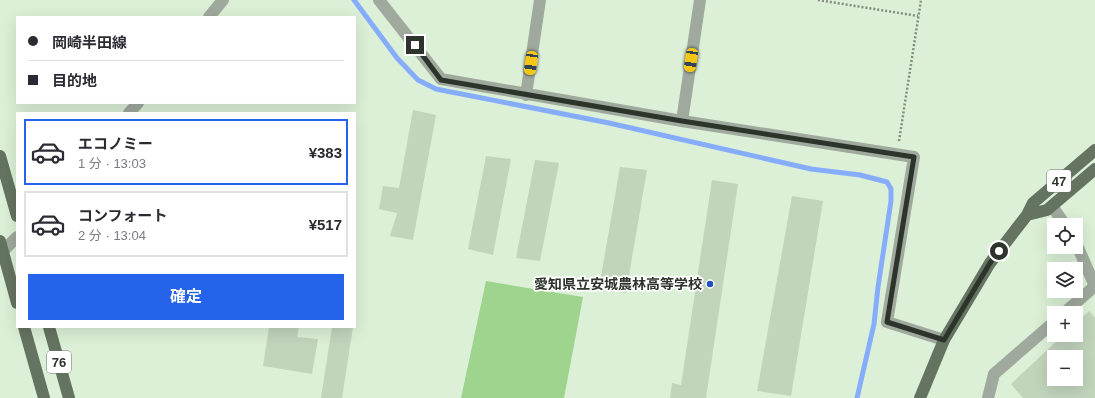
<!DOCTYPE html>
<html lang="ja">
<meta charset="utf-8">
<style>
:root{--surface:#fff;--page:#f2f2f3;--text:#2b2b33;--muted:#7c7c81;--line:#e1e1e2;--accent:#2563eb}
body{margin:0;font-family:Arial,"Noto Sans JP",sans-serif;background:var(--page);color:var(--text);height:100vh;display:flex;flex-direction:column;font-size:15px;white-space:nowrap}
*{box-sizing:border-box;margin:0}
p{font-size:13px;color:var(--muted)}
.icon{flex:none;width:22px;height:22px;fill:none;stroke:currentColor;stroke-width:2;stroke-linecap:round;stroke-linejoin:round}
.map{position:relative;flex:1;overflow:hidden}
.sheet{position:absolute;left:16px;top:112px;width:340px;height:216px;display:flex;flex-direction:column;background:var(--surface);border-radius:0px;box-shadow:0 4px 16px #0002}
.sheet>*{flex:none}
.top-card{position:absolute;left:16px;top:16px;width:340px;height:88px;border-radius:0px;box-shadow:0 4px 16px #0002;display:grid;align-content:center;height:88px;padding:0 12px;background:var(--surface)}
.buttons{position:absolute;left:1047px;top:218px;display:grid;gap:8px}
.buttons a{display:grid;place-items:center;width:36px;height:36px;border-radius:0px;background:var(--surface);box-shadow:0 4px 16px #0002;font-size:20px}
.end{position:absolute;width:18px;height:18px;margin:-9px;border:5px solid #2d342b;background:#fff;box-shadow:0 0 0 2px #fff}
.from{border-radius:50%}
.car{position:absolute;width:12px;height:24px;margin:-12px -6px;border-radius:5px;box-shadow:0 0 3px 1px #0007;background:linear-gradient(#f5c518 24%,#345 0 40%,#f5c518 0 76%,#345 0 86%,#f5c518 0)}
.top-card b{display:flex;align-items:center;gap:14px;height:38px;font-size:15px}
.top-card b+b{border-top:1px solid var(--line)}
.top-card i{width:10px;height:10px;background:var(--text)}
ul{padding:7px 0 0;list-style:none}
li{display:flex;align-items:center;gap:12px;height:66px;margin:0 8px 6px;padding:0 4px;border:2px solid var(--line);border-radius:0px}
li div{flex:1}
li b{display:block;font-size:15px}
li em{font-style:normal;font-weight:700}
li.active{border-color:var(--accent)}
li>.icon{width:36px;height:36px;stroke-width:1.5}
.cta{display:flex;gap:8px;margin-top:auto;padding:8px 12px}
.cta a{flex:1;height:46px;border-radius:0px;background:var(--accent);color:#fff;font-size:16px;font-weight:700;line-height:46px;text-align:center}
.map>svg:first-child{display:block}
</style>
<div class="map">
<svg width="1095" height="398" viewBox="0 0 1095 398">
<rect width="100%" height="100%" fill="#dcf0d7"/>
<!-- green -->
<path fill="#9ed48e" d="M486,281l97,16 -19,101h-103z"/>
<g fill="none" stroke-linecap="round" stroke-linejoin="round">
<!-- stream -->
<path stroke="#86adfc" stroke-width="5" d="M354,0l43,58 21,22 18,9 173,34 202,46 49,6 27,7 4,7v12l-13,86 -4,37 -17,74"/>
</g>
<!-- building -->
<path fill="#c1d4bc" fill-rule="evenodd" d="M413,110l23,5 -23,125 -23,-4 7,-23 -18,-4 4,-23 16,2z
M486,156l25,3 -18,96 -25,-6z
M535,160l24,3 -19,98 -24,-3z
M620,167l27,3 -21,123 -27,-5z
M712,180l26,4 -32,214h-36l2,-15 9,2z
M792,196l31,5 -32,195 -34,-5z
M1089,311l6,7v80h-72l-12,-14 52,-49h13v-12zM1054,357h22v22h-22z
M269,327h30l-2,10 21,2 -6,35 -49,-8z
M332,327h21l-11,71h-21z"/>
<g fill="none" stroke-linecap="round" stroke-linejoin="round">
<!-- path -->
<path stroke="#818e7e" stroke-width="2.5" stroke-dasharray="2 2" stroke-linecap="butt" d="M818,0l100,16
M899,141l22,-141"/>
<!-- minor -->
<path stroke="#a0a99e" stroke-width="12" d="M379,0l62,79 241,42 232,36 -27,165 57,18
M209,17l14,-17
M526,95l14,-95
M129,113l9,-10
M682,121l18,-121
M1052,206l13,19
M1076,243l19,43
M0,254l17,-17
M1064,313l31,-27
M988,398l6,-24 60,-52"/>
<!-- major -->
<path stroke="#657361" stroke-width="12" d="M0,156l17,60
M1027,215l20,-5 48,-41
M0,241l17,62
M24,327l20,71
M49,327l20,71
M920,398l24,-58 46,-77 37,-48 6,-12 62,-53"/>
</g>
<g fill="none" stroke-linecap="round" stroke-linejoin="round">
<!-- route -->
<path stroke="#2d342b" stroke-width="5" d="M415,45l26,35 241,41 232,36 -27,165 57,18 46,-77 9,-12"/>
</g>
<!-- markers -->
<circle fill="#2350be" stroke="#fff" stroke-width="1.5" cx="710" cy="284" r="4"/>
<g text-anchor="middle" dominant-baseline="central" stroke-width="3.5" stroke-linejoin="round" paint-order="stroke">
<!-- shield labels -->
<g fill="#fff" stroke="#6c716b" stroke-width="1">
<rect x="1047" y="170" width="24" height="22" rx="3"/>
<rect x="47" y="351" width="24" height="22" rx="3"/>
</g>
<g font-size="13" font-weight="bold" fill="#2d342b">
<text x="1059" y="181">47</text>
<text x="59" y="362">76</text>
</g>
<!-- poi labels -->
<g font-size="14" font-weight="bold" fill="#2d342b" stroke="#fff" text-anchor="end">
<text x="702" y="284">愛知県立安城農林高等学校</text>
</g>
</g>
</svg>
<div class="buttons">
<a><svg class="icon" aria-label="locate" viewBox="0 0 24 24"><circle cx="12" cy="12" r="6"/><path d="M12 2v4M12 18v4M2 12h4M18 12h4"/></svg></a>
<a><svg class="icon" aria-label="layers" viewBox="0 0 24 24"><path d="M12 4l9 5-9 5-9-5zM3 14l9 5 9-5"/></svg></a>
<a>+</a>
<a>−</a>
</div>
<i class="end from" style="left:999px;top:251px"></i>
<i class="end" style="left:415px;top:45px"></i>
<i class="car" style="left:691px;top:60px;rotate:189deg"></i>
<i class="car" style="left:531px;top:63px;rotate:188deg"></i>
<div class="top-card">
<b><i class="from"></i>岡崎半田線</b>
<b><i></i>目的地</b>
</div>
<section class="sheet">
<ul>
<li class="active"><svg class="icon" aria-label="car" viewBox="0 0 24 24"><path d="M5 17H2v-5l4-1 3-4h7l3 4 3 1v5h-3M9 17h6M6 11h13"/><circle cx="7" cy="17" r="2"/><circle cx="17" cy="17" r="2"/></svg><div><b>エコノミー</b><p>1 分 · 13:03</p></div><em>¥383</em></li>
<li><svg class="icon" aria-label="car" viewBox="0 0 24 24"><path d="M5 17H2v-5l4-1 3-4h7l3 4 3 1v5h-3M9 17h6M6 11h13"/><circle cx="7" cy="17" r="2"/><circle cx="17" cy="17" r="2"/></svg><div><b>コンフォート</b><p>2 分 · 13:04</p></div><em>¥517</em></li>
</ul>
<div class="cta"><a>確定</a></div>
</section>
</div>
